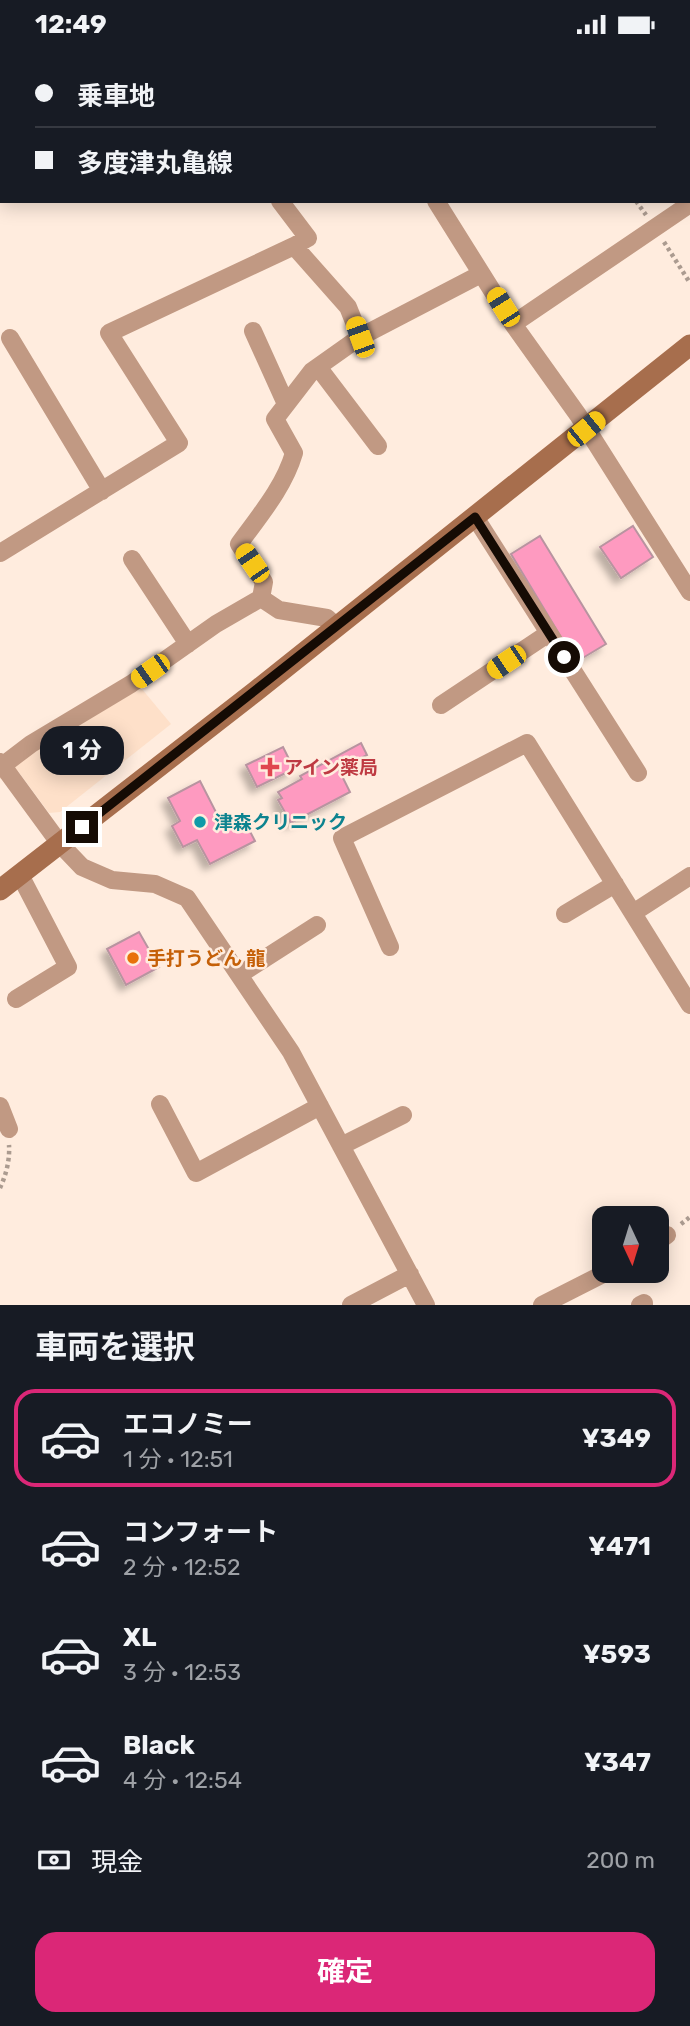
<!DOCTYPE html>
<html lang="ja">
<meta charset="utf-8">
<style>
:root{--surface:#171b24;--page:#242831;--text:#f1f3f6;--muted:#9ea1a6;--line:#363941;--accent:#db2777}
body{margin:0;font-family:Rubik,"Noto Sans JP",sans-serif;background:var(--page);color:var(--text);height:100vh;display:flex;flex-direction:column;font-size:26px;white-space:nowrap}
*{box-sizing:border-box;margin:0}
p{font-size:23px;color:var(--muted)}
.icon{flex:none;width:38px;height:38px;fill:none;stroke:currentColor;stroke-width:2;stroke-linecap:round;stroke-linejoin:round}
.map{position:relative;height:1256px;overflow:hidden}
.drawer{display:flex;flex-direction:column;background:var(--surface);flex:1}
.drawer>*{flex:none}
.top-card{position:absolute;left:0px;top:0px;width:691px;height:154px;box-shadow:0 4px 18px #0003;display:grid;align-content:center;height:154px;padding:0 35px;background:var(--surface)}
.needle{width:46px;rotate:176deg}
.tools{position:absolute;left:592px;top:1157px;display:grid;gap:14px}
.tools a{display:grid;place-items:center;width:77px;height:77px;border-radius:14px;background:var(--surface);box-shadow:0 4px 18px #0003;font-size:35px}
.end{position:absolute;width:32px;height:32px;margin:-16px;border:9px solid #150b04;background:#fff;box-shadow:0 0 0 4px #fff}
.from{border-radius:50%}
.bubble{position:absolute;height:49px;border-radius:21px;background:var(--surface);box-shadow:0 4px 18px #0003;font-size:23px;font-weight:700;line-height:49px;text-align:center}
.car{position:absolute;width:21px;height:42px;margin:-21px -10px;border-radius:9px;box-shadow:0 0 5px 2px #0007;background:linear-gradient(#f5c518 24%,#345 0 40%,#f5c518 0 76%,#345 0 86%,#f5c518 0)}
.top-card b{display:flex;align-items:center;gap:24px;height:66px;font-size:26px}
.top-card b+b{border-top:2px solid var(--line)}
.top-card i{width:18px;height:18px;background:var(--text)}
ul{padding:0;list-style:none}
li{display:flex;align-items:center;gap:21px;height:98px;margin:0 14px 10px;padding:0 21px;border:4px solid transparent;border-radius:21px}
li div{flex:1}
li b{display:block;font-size:26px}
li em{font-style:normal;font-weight:700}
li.current{border-color:var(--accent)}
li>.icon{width:63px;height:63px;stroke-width:1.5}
h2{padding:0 35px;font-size:32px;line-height:84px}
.pay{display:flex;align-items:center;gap:18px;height:77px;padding:0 35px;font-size:26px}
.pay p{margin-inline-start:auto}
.cta{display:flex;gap:14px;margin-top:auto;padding:14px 35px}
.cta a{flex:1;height:80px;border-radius:21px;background:var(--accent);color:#fff;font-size:28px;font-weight:700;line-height:80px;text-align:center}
.status{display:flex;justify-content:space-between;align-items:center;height:49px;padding:0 35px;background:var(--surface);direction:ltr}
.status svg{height:19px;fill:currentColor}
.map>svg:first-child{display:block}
</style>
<div class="status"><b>12:49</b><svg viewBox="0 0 49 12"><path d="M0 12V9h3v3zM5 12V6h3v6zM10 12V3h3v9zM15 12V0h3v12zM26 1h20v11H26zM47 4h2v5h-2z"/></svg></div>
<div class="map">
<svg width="690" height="1256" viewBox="0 0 690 1256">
<defs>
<filter id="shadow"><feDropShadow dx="-6" dy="6" stdDeviation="3.5" flood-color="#0004"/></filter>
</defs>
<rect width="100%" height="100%" fill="#ffecde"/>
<!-- built -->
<path fill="#fee0c9" d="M137,634l34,41 -111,88 -11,1 -31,-42 -18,8v-15z"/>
<!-- building -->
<path fill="#fe9ac0" stroke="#b894a0" stroke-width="2" filter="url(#shadow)" d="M633,477l20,31 -32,21 -21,-31z
M540,487l66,108 -30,18 -65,-108z
M361,694l6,12 -28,15 11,22 -59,31 -13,-23 4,-2 -4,-6 24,-13 -2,-3z
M283,698l11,22 -37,18 -11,-22z
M200,732l22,43 19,-10 14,27 -45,23 -13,-24 -14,7 -11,-21 8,-5 -12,-23z
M139,883l20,35 -33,18 -19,-36z"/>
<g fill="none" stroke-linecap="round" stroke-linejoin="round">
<!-- path -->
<path stroke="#ab9b90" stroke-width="4.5" stroke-dasharray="3.5 3.5" stroke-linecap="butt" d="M533,0l1,2
M636,152l10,14
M664,193l26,41
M0,1139c6,-13 10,-28 9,-43
M681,1175l9,-7"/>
<!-- street -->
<path stroke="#c19983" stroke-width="18" d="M346,0l1,2
M96,2l3,-2
M0,7l2,3
M280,152l28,37 -14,8 54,61 12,30
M436,152l77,123 65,91 112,177
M513,275l177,-120
M253,282l33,73
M10,289l92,153
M318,318l60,79
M475,468l163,256
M0,504l179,-110 -70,-110 185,-87
M132,510l56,85
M261,549l18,12 48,8 10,9
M441,656l108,-72
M0,713l60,82 22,23 30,13 43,4 32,14 104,154 135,253
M2,717l29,-22 100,-60 85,-60 45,-26 3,-16 -25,-38c21,-29 45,-57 55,-91l-19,-34 37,-48 48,-34 121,-63
M633,864l57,-37
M565,865l50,-30
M390,898l-48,-109 185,-95 163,262
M239,926l78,-50
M16,950l52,-32 -48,-92
M160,1055l36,69 124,-67
M0,1057l9,23
M341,1097l62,-31
M656,1194l11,-8
M351,1256l59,-31
M542,1256l67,-34
M640,1256l4,-2v2"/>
<!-- secondary -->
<path stroke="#a76e4d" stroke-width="21" d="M0,841l256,-199 434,-346"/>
</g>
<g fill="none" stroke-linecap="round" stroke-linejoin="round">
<!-- route -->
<path stroke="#150b04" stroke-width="9" d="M82,778l393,-310 89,140"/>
</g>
<!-- markers -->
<path fill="#e0444e" stroke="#ffecde" stroke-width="2.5" d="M266.5 707.5h7v7h7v7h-7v7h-7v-7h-7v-7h7z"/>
<circle fill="#0f9aa8" stroke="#ffecde" stroke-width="2.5" cx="200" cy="773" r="7"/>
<circle fill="#e8710a" stroke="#ffecde" stroke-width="2.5" cx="133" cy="909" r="7"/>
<g text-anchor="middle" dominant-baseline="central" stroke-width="5" stroke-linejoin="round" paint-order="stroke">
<!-- health labels -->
<g font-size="19" font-weight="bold" fill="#be3a42" stroke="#ffecde" text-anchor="start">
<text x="284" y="718">アイン薬局</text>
</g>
<!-- culture labels -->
<g font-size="19" font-weight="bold" fill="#0d838f" stroke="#ffecde" text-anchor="start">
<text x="214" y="773">津森クリニック</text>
</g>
<!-- food labels -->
<g font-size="19" font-weight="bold" fill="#c56008" stroke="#ffecde" text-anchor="start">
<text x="147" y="909">手打うどん 龍</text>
</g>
</g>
</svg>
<div class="tools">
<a><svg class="needle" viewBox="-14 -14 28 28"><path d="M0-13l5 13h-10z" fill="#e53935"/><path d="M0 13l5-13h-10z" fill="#9ea1a6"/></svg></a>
</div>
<i class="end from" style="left:564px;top:608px"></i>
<i class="end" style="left:82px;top:778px"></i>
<div class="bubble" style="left:40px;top:677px;width:84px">1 分</div>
<i class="car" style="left:503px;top:258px;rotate:328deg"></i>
<i class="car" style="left:360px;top:288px;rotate:340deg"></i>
<i class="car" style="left:586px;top:380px;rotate:51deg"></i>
<i class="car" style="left:252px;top:514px;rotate:326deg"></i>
<i class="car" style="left:506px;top:613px;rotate:236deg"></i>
<i class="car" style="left:150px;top:622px;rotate:235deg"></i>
<div class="top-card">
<b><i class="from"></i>乗車地</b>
<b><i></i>多度津丸亀線</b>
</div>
</div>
<section class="drawer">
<h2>車両を選択</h2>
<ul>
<li class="current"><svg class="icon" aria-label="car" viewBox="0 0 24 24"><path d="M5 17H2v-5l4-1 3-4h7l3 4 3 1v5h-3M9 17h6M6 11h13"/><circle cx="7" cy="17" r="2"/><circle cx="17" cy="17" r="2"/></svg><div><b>エコノミー</b><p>1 分 · 12:51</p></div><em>¥349</em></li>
<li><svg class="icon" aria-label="car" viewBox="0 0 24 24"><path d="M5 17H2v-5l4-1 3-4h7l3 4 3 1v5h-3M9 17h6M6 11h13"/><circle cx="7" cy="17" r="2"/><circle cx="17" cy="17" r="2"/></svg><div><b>コンフォート</b><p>2 分 · 12:52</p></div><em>¥471</em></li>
<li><svg class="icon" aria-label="car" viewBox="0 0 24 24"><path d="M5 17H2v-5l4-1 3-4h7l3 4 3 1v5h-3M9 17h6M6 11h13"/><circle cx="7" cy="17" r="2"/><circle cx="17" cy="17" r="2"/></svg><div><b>XL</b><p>3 分 · 12:53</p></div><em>¥593</em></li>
<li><svg class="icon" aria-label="car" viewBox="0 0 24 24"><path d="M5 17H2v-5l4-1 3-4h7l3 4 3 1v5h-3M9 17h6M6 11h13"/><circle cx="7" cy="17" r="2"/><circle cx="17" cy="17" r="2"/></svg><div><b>Black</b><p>4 分 · 12:54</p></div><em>¥347</em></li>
</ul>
<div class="pay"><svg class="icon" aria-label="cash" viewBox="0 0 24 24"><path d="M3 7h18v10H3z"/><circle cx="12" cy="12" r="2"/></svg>現金<p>200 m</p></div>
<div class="cta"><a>確定</a></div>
</section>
